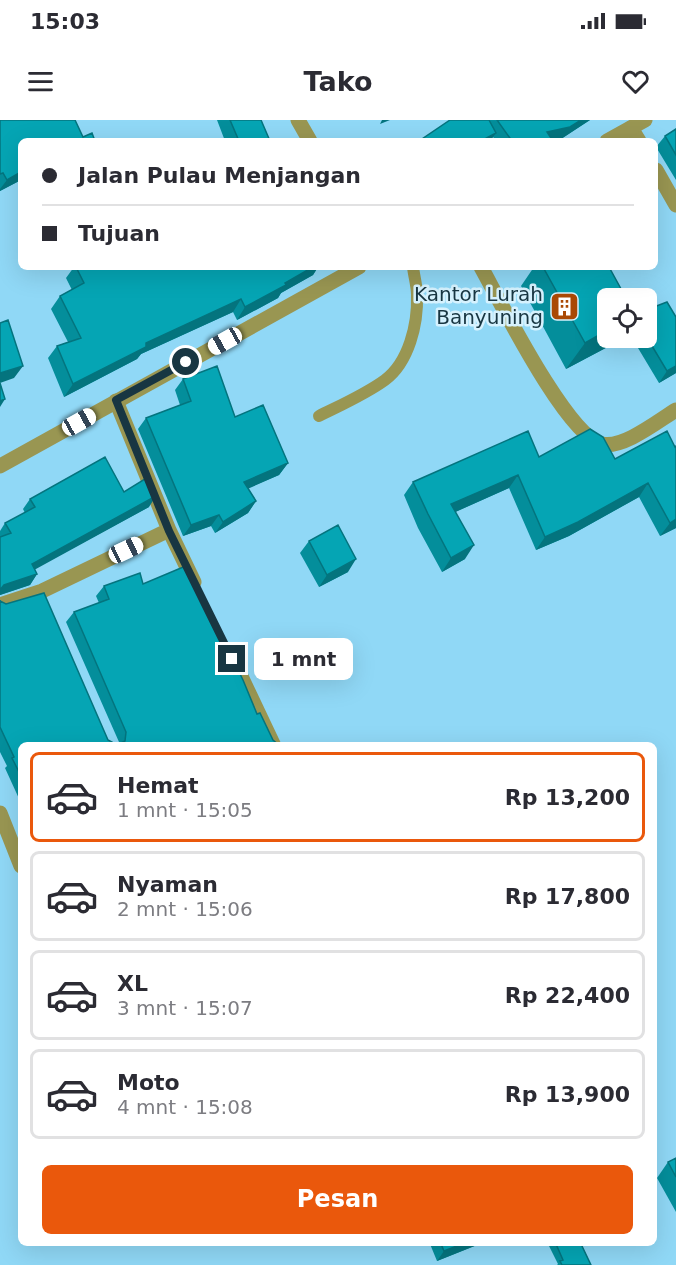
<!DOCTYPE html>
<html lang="id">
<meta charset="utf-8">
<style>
:root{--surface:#fff;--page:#f7f7f7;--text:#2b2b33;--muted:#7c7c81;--line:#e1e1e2;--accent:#ea580c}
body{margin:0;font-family:"DejaVu Sans",sans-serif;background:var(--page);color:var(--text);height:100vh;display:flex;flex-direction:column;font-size:22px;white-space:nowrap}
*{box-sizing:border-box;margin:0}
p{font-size:20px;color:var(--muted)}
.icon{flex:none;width:33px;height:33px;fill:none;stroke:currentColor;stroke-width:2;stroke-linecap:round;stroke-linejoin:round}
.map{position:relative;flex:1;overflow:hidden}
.details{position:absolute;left:18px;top:622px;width:639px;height:504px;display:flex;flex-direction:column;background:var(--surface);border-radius:9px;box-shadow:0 6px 24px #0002}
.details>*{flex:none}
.hud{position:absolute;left:18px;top:18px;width:640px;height:132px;border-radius:9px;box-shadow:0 6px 24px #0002;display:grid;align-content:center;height:132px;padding:0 24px;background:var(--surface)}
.tools{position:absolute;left:597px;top:168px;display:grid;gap:12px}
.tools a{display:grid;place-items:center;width:60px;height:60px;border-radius:9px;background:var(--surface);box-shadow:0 6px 24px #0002;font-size:30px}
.end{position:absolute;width:27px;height:27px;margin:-14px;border:8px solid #183642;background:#fff;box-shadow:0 0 0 3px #fff}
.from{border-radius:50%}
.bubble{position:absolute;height:42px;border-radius:9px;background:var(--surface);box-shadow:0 6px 24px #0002;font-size:20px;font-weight:700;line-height:42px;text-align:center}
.car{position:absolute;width:18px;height:36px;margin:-18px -9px;border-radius:8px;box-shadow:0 0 4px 2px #0007;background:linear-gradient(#fff 24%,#345 0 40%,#fff 0 76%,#345 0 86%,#fff 0)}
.hud b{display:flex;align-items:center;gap:21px;height:57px;font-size:22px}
.hud b+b{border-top:2px solid var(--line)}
.hud i{width:15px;height:15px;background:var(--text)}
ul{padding:10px 0 0;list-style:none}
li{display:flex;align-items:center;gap:18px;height:90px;margin:0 12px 9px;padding:0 12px;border:3px solid var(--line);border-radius:9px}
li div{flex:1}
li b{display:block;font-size:22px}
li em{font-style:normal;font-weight:700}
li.current{border-color:var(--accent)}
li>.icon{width:54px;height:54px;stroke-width:1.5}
.primary-button{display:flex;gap:12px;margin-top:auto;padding:12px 24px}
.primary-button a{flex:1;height:69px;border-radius:9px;background:var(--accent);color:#fff;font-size:24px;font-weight:700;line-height:69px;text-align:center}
.status{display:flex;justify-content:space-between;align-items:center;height:42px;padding:0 30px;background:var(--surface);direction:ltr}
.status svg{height:16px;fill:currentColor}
header{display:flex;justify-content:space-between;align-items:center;height:78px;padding:0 24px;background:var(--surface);font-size:27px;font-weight:700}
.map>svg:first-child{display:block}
</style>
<div class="status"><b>15:03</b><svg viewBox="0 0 49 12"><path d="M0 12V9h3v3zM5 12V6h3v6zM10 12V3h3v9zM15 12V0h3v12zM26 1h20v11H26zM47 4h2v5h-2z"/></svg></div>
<header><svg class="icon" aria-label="menu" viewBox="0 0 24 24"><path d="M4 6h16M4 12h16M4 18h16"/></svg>Tako<svg class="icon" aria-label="heart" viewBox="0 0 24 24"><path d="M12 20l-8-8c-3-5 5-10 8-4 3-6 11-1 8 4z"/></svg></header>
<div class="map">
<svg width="676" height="1145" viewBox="0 0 676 1145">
<rect width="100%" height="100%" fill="#90d8f6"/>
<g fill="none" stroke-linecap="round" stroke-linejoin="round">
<!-- service -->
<path stroke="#999652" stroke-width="12" d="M319,296c22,-11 47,-22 66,-36 24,-18 33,-56 32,-85 0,-9 -3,-19 -4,-28"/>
<!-- minor -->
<path stroke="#999652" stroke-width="15" d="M298,0l12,21
M631,8l8,13
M656,50l20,35
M481,147c19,34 86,169 121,177 21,5 56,-23 74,-34
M116,281l53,129 25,52
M0,485l42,-14 127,-61
M237,548l37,78
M0,693l21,53"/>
<!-- tertiary -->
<path stroke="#999652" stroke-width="15" d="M607,21l38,-21
M0,346l359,-199"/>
</g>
<!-- wall -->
<path fill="#048e9b" d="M0,0l83,17 12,4h-74v39l-21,11z
M217,0h44l9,21h-45z
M450,0h140l-29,19 -8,2h-57l-3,-4 -3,4z
M676,9v51l-20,-33 9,-11z
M74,147h244l-5,8 -32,18 -3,5 -41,22 -4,-8 -92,42 -4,5 -73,38 -16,-39 9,-12 11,-4 -17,-33 9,-13 12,-6 -6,-12z
M534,147h75l-1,71h12l-3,4 -51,27 -45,-83z
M646,190l30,7v56l-17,10 -27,-45h14z
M183,259l52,38 53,46 -9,12 -31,13 8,13 -8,12 -33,20 -4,-7 -28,10 -45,-107 8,-11 34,-13 -5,-15z
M676,326v82l-16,8 -21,-39 -70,39 -33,14 -27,-62 -54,24 10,47 -23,13 -24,-44 -14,-33 9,-13 126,-25 76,2z
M124,372l25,15 -115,62 3,5 -7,11 -30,10v-64l5,-8 20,-10 -2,-4 7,-10z
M309,421l39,31 -29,15 -19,-34z
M143,464l114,130 16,26 7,6h-259v57l-16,-35 2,-2 -7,-14v-152l108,140 9,5 2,-1v-2l-53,-120 8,-10 25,-9 -3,-7 8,-10z
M676,1038v54l-19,-34 11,-16z
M430,1124h48l-1,1 -40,16z
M548,1124h33l10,21h-34l1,-1z"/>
<!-- shaded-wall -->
<path fill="#04747e" d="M382,0h8l-10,4z
M581,0h9l-29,19 -9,2 -5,-9z
M496,13l-6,8h-9z
M21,52v8l-21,11v-2l7,-9z
M313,147h5l-5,8 -32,18 -3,5 -41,22 8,-13z
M241,179l-8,13 -92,42 -4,5 -73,38 9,-13 73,-41z
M608,210v8h12l-3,4 -51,27 19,-26z
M23,246l-9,12 -14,5v-10z
M676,246v7l-17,10 8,-12z
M5,279l-5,8v-6z
M288,343l-9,12 -43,19 8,-12z
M518,355l-9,13 -67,30 9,-14z
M648,363l-9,14 -70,39 -33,14 9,-13z
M156,376l-7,11 -124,68 7,-11z
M256,381l-8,12 -33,20 8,-11z
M219,395l-8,11 -28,10 8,-11z
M676,399v9l-16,8 10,-13z
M474,425l-9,14 -23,13 9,-14z
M356,439l-8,13 -29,15 8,-12z
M37,454l-7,11 -30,10v-5l4,-5z
M462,1124h16l-1,1 -40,16 7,-10z"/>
<!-- building -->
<path fill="#05a5b4" stroke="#04747e" stroke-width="1.5" d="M0,0h75l8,17 9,-4 3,8h-74v31l-14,8 -4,-7 -3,1z
M230,0h31l9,21h-31z
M450,0h39l7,13 -15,8h-62z
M497,0h84l-11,7 -23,5 6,9h-41z
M676,9v26l-11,-19z
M76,147h237l-28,16 1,2 -41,22 -4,-8 -95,44v4l-73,37 -16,-38 24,-8 -21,-42 24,-13z
M543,147h66l17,31h-18v32l-23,13z
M667,182l9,15v49l-9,5 -21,-35v-26z
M8,200l15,46 -23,7v-50z
M217,246l18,51 28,-12 25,58 -44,19 12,19 -33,21 -4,-7 -28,10 -45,-107 45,-17 -8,-22z
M0,263l5,16 -5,2z
M590,309l13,8 12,22 52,-28 8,16 1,-1v73l-6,4 -22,-40 -70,39 -33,15 -27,-62 -67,29 23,41 -23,13 -23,-44 -15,-32 115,-51 11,26z
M105,337l19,35 24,-15 8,19 -124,68 5,10 -33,11 -4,5v-53l11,-4 -6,-10 30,-16 -5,-8z
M338,405l18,34 -29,16 -18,-34z
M188,445l55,115 14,34 3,-1 13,27 7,6h-259v30l-9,-18 2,-1 -14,-30v-127v1l6,3 38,-11 64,147 9,5 8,-4 1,-9 -52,-120 35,-13 -5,-13 36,-13 3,11z
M676,1038v19l-8,-15z
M441,1124h21l-18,7z
M556,1124h25l10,21h-29l-2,-4 3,-1z"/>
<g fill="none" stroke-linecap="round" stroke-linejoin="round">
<!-- route -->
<path stroke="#183642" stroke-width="8" d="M186,242l-70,38 53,131 63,128"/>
</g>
<!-- icons -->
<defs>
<symbol id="building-square" viewBox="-11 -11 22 22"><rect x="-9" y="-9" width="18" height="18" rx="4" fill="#aa4905" stroke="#d6f2fe"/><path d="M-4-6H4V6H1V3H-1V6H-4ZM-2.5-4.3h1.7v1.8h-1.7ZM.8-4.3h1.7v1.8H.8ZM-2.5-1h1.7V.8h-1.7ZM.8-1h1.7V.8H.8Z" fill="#fff"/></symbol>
</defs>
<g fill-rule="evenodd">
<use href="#building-square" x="548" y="170" width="33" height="33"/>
</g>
<g text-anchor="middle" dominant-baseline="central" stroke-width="5" stroke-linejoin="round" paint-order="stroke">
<!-- poi labels -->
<g font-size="20" fill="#183642" stroke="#d6f2fe" text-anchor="end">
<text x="543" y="174">Kantor Lurah<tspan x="543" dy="23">Banyuning</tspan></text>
</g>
</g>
</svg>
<div class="tools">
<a><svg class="icon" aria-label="locate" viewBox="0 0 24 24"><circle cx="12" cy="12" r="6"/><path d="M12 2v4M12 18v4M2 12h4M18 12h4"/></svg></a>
</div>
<i class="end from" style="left:186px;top:242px"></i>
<i class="end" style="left:232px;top:539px"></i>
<div class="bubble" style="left:254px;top:518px;width:99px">1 mnt</div>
<i class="car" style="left:225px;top:221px;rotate:241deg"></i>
<i class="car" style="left:79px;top:302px;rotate:61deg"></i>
<i class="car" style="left:126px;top:430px;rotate:65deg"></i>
<div class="hud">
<b><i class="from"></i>Jalan Pulau Menjangan</b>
<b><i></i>Tujuan</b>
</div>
<section class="details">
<ul>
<li class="current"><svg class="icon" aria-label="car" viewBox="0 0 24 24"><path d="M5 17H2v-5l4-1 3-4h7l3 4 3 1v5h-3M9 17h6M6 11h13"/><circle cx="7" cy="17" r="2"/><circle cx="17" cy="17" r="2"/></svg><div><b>Hemat</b><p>1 mnt · 15:05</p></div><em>Rp 13,200</em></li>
<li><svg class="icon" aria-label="car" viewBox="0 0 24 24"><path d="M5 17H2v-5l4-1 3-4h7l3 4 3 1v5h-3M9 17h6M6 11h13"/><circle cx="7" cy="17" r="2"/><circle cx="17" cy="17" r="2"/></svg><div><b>Nyaman</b><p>2 mnt · 15:06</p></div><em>Rp 17,800</em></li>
<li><svg class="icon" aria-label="car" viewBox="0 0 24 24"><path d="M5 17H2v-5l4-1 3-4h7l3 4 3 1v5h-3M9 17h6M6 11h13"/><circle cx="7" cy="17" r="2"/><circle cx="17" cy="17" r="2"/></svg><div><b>XL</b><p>3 mnt · 15:07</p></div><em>Rp 22,400</em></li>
<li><svg class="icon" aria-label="car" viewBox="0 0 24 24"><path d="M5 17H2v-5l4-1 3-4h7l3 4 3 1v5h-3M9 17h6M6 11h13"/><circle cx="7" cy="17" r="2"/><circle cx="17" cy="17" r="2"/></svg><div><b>Moto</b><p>4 mnt · 15:08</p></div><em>Rp 13,900</em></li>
</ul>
<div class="primary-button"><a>Pesan</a></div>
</section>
</div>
